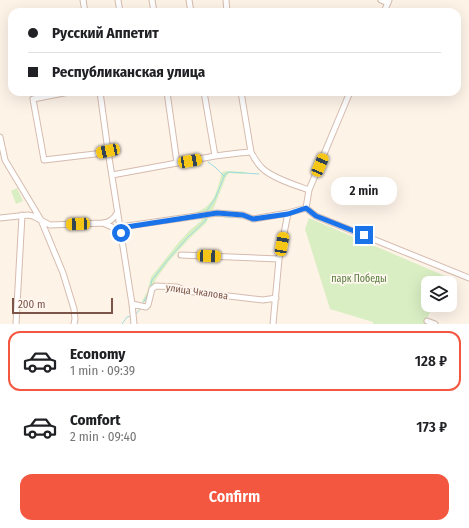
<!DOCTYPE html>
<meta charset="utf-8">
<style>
:root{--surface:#fff;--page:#f2f2f2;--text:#202124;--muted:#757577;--line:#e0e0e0;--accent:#f45740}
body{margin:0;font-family:"Fira Sans Condensed",sans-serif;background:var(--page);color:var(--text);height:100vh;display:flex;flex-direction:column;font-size:15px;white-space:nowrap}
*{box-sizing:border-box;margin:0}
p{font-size:13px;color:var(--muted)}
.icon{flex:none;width:22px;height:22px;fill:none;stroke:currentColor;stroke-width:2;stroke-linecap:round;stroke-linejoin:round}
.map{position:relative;height:324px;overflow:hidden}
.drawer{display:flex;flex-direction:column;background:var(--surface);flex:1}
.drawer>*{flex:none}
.hud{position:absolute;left:8px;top:8px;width:453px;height:88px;border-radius:12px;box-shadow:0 4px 16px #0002;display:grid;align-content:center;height:88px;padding:0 20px;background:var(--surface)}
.controls{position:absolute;left:421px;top:276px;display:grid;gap:8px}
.controls a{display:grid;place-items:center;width:36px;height:36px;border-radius:8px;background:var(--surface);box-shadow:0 4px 16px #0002;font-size:20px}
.scale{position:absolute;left:12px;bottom:10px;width:101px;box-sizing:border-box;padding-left:4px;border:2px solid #7c5548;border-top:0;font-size:11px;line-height:14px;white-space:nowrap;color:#7c5548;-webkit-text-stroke:3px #fff7ef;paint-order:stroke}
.end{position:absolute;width:18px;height:18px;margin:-9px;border:5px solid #1a73e8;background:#fff;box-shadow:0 0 0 2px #fff}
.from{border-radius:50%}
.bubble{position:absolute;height:28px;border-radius:12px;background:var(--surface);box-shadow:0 4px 16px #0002;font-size:13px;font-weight:600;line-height:28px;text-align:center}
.car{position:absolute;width:12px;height:24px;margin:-12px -6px;border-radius:5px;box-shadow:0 0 3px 1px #0007;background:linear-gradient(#f5c518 24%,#345 0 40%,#f5c518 0 76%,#345 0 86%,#f5c518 0)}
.hud b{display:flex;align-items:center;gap:14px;height:38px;font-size:15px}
.hud b+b{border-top:1px solid var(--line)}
.hud i{width:10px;height:10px;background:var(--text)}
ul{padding:7px 0 0;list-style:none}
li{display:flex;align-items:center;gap:12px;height:60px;margin:0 8px 6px;padding:0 12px;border:2px solid transparent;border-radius:12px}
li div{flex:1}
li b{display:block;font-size:15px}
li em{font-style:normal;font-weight:600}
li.active{border-color:var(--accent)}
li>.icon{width:36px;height:36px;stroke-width:1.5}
.cta{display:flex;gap:8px;margin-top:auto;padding:8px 20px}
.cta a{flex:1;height:46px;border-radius:12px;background:var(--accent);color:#fff;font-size:16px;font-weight:600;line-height:46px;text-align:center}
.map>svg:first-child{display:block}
</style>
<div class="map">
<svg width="469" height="324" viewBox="0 0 469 324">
<rect width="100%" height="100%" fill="#fef3e7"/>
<!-- green -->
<path fill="#d9eec3" d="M227,171l19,1 1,1 -6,1 -12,-1 -3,4 -13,33 -3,2 -16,3 -2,-1c6,-3 13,-5 17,-10 8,-8 10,-22 13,-32z
M17,188l6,13 -7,3 -5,-13z
M203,216h4l1,3 -2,4 -16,15 -20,22 -14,19 -8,21 -2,2h-2l-2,-1 5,-9 4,-15 28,-35 11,-12 11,-9z
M309,218l136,58 -3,7h-14v22h5l-8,19h-52v-2l-43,-13 -25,-80z"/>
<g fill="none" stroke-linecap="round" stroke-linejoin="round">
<!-- stream -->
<path stroke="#9ddade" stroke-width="1" d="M208,162l7,5 9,9
M206,212l9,-13 10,-25 4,-2 30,2
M212,216l31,2
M150,289l2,-9 14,-18 20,-23 20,-19 -1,-3
M143,303l5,-9
M136,314l4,-5
M122,324l5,-7 4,-1"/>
<defs>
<path id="minor" d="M83,0l2,12
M118,0l2,12
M152,0l2,12
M189,0l2,12
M226,0l1,12
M381,0l7,3
M384,12l5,-12
M69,92l-36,7 11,61 51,-6 13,-3
M100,92l8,59 24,153 2,20
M167,92l10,71
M204,92l11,64
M241,92l10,60c3,6 7,12 11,16 10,10 33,17 47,22
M350,92l-41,98 -3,18 10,8 153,62
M0,137l5,23 36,60 22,53 11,36 1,10 -1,5
M112,175l103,-19 24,-3 12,-1
M0,218l28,-3 5,1 17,9 53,-2 9,4 9,6
M103,223c7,-1 11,-4 14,-10
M120,227l97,-14 26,2 10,4 35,-6
M181,255l98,4
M132,304l14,3 2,-2 4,-16 4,-3 21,1 9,4 77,9 13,-2
M427,321l8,3
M16,324l6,-109
M273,324l6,-65 9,-46 18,-5"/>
</defs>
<!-- minor casing -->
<use href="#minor" stroke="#d5bbae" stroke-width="7"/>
<!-- minor -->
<use href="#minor" stroke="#fff" stroke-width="5"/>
</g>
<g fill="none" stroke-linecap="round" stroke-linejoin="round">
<!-- route -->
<path stroke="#1a73e8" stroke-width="5" d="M121,233l-1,-5 97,-15 26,2 10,4 35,-5 18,-6 10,8 48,19"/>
</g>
<g text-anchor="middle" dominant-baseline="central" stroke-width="3.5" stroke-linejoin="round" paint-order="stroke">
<!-- park labels -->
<g font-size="10" fill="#557c3c" stroke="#fff7ef">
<text x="359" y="279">парк Победы</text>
</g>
<!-- street labels -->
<g font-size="10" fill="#7c5548" stroke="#fff7ef">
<text transform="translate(197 292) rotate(8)">улица Чкалова</text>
</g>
</g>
</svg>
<div class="controls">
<a><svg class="icon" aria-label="layers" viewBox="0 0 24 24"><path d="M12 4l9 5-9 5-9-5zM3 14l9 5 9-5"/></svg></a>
</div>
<div class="scale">200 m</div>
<i class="end from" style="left:121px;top:233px"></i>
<i class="end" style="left:364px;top:235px"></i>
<div class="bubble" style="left:331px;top:177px;width:66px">2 min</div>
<i class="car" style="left:108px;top:151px;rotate:258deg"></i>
<i class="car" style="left:190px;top:161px;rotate:80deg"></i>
<i class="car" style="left:320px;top:165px;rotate:23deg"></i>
<i class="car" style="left:78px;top:224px;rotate:268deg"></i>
<i class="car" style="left:282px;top:244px;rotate:10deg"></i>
<i class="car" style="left:209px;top:256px;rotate:92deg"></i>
<div class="hud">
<b><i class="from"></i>Русский Аппетит</b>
<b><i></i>Республиканская улица</b>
</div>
</div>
<section class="drawer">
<ul>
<li class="active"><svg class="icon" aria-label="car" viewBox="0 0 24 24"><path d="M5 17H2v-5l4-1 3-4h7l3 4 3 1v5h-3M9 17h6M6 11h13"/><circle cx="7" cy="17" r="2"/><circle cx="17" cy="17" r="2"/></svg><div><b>Economy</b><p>1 min · 09:39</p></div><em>128 ₽</em></li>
<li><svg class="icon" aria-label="car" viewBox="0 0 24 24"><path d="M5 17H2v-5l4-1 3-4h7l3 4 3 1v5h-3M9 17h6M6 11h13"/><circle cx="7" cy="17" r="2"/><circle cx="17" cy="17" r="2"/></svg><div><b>Comfort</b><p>2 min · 09:40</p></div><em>173 ₽</em></li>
</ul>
<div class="cta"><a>Confirm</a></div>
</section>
